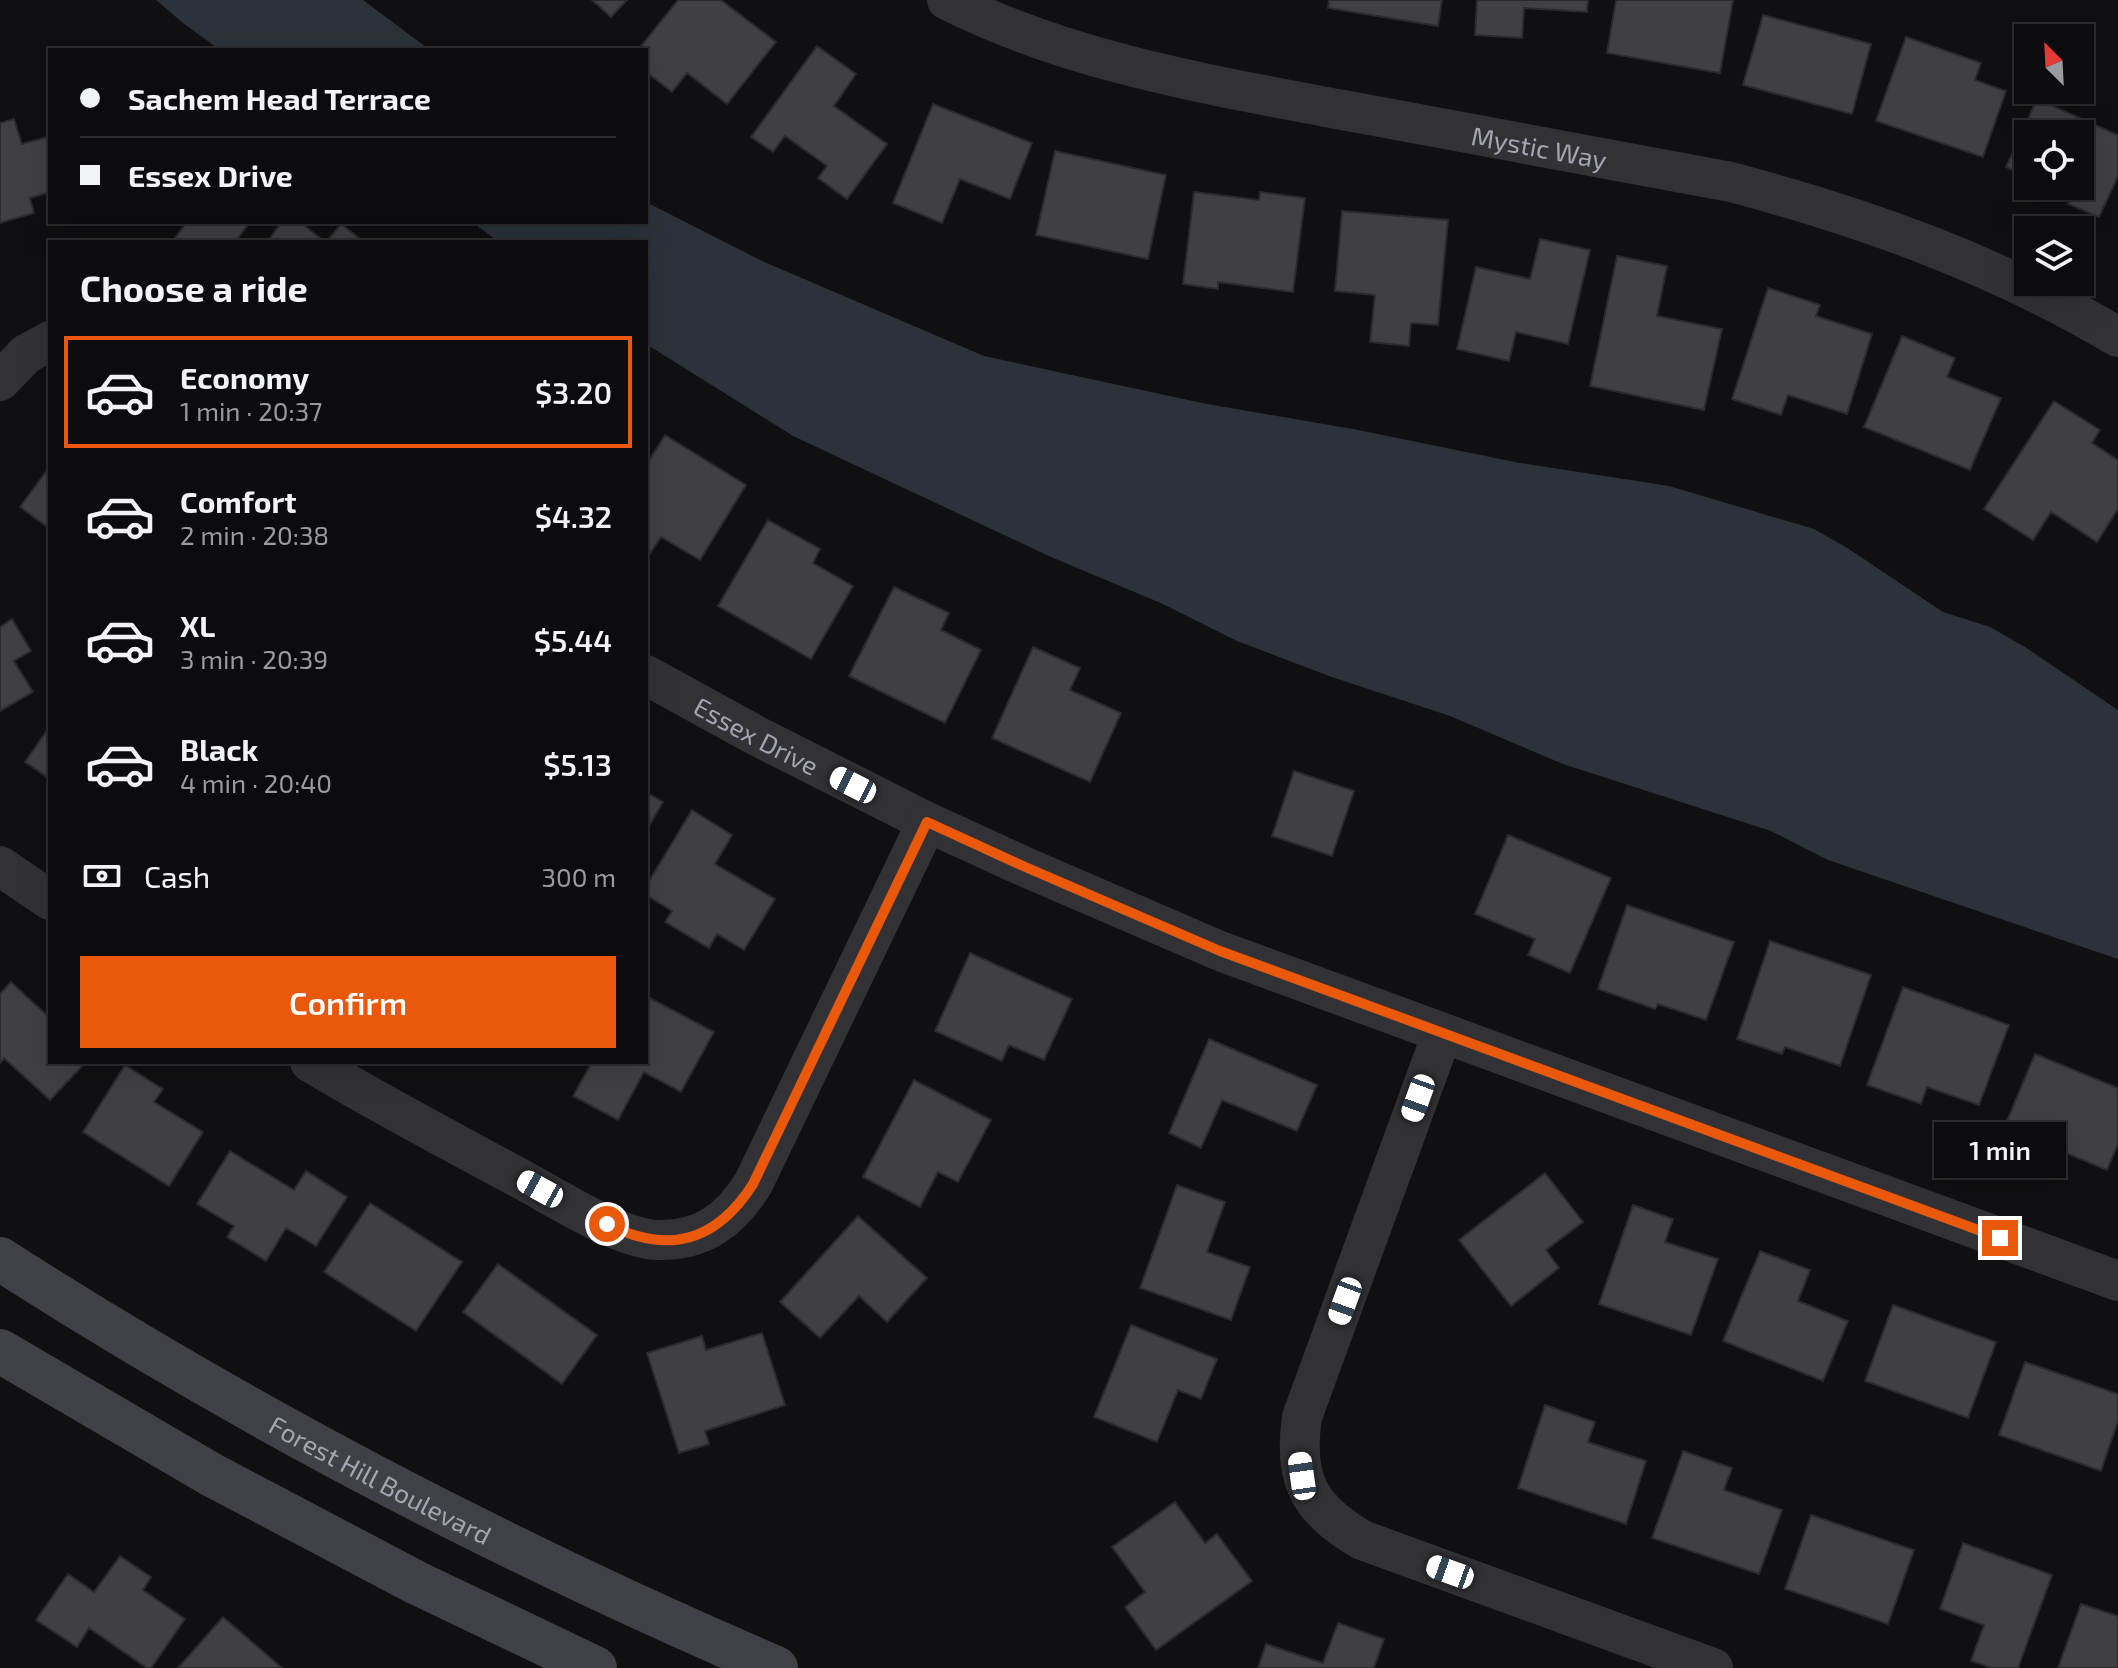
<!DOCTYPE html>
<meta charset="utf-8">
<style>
:root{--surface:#0c0c0e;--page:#151517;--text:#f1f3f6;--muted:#9a9b9e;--line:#2c2c2e;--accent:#ea580c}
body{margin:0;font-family:"Exo 2",sans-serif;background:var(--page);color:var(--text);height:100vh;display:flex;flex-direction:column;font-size:30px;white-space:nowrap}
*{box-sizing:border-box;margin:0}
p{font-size:26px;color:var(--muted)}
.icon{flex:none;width:44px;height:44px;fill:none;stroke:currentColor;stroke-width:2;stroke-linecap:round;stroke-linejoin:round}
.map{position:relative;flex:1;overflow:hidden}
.drawer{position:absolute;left:48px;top:240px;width:600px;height:824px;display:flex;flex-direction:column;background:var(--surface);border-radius:0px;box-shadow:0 8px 32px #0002,0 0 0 2px var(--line)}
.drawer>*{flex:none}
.banner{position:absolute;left:48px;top:48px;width:600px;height:176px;border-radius:0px;box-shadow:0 8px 32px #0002,0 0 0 2px var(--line);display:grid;align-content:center;height:176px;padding:0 32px;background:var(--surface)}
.needle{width:52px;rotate:336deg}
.buttons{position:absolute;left:2014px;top:24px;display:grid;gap:16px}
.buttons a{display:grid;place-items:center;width:80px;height:80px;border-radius:0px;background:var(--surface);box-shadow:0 8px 32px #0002,0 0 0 2px var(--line);font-size:40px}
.end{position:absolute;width:36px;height:36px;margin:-18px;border:10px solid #ea580c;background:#fff;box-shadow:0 0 0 4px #fff}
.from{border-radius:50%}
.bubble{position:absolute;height:56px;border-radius:0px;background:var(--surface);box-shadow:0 8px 32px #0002,0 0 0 2px var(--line);font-size:26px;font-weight:600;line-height:56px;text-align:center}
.car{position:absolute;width:24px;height:48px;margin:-24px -12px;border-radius:10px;box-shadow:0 0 6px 2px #0007;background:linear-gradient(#fff 24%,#345 0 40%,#fff 0 76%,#345 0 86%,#fff 0)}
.banner b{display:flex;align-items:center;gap:28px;height:76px;font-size:30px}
.banner b+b{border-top:2px solid var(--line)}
.banner i{width:20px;height:20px;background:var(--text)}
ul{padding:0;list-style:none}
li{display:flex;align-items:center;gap:24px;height:112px;margin:0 16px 12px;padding:0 16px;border:4px solid transparent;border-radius:0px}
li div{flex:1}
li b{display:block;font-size:30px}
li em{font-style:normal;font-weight:600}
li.selected{border-color:var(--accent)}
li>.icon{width:72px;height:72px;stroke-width:1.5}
h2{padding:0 32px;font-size:36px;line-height:96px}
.pay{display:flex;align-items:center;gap:20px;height:88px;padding:0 32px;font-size:30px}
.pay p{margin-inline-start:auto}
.action{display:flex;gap:16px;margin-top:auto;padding:16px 32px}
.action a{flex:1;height:92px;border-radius:0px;background:var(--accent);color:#fff;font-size:32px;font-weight:600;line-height:92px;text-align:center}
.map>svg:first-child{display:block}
</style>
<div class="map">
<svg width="2118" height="1668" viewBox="0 0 2118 1668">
<rect width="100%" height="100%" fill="#101012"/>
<!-- water -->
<path fill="#2b3239" d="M156,0h207l67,50h-210l-37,-27z
M646,202l116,59 222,95 223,48 146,25 167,34 149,23 145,43 35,20 94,63 47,15 35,20 93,63v249l-290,-99 -57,-29 -208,-67 -113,-48 -121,-40 -92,-35 -74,-37 -112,-47 -258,-121 -147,-92v-102h-147l-27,-20h174z"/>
<!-- building -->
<path fill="#404044" stroke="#2b2b2d" stroke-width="2" d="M592,0h35l-16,17z
M678,0h43l55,42 -49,62 -40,-31 -15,19 -26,-20v-22h-8z
M1329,0h113l-4,26 -110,-18z
M1477,0h111l-1,12 -63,-4 -2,30 -47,-3z
M1616,0h117l-13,73 -113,-20z
M1763,15l108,29 -19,70 -109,-29z
M1906,37l75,26 -6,17 31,11 -23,66 -107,-36z
M817,46l39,28 -22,32 53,38 -40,55 -29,-21 9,-12 -42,-30 -12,16 -22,-15z
M2037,99l81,36v41l-19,41 -31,-13 3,-7 -23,-11h32v-52h-52v43l-22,-10z
M933,104l99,39 -22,56 -50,-20 -18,44 -49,-20z
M14,119l8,25 28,-8v56l-20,6 4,15 -34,10v-100z
M1055,151l111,24 -18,84 -112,-24z
M1194,192l65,8 1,-8 45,6 -12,94 -75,-10v7l-35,-5z
M1342,211l106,9 -10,105 -27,-2 -2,23 -39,-4 5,-47 -40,-4z
M187,222h63l-15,20h-63z
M282,222h18l25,20h-58z
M341,224l23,18h-38z
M1540,239l50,11 -22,94 -52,-12 -7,29 -52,-12 19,-82 54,12z
M1617,256l50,10 -10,50 65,13 -18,81 -114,-24z
M1768,288l52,17 -4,11 56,18 -25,80 -59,-19 -7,20 -49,-16z
M1902,336l53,22 -8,19 54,21 -31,72 -106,-43z
M2054,401l46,29 -8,13 26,17v49l-21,33 -46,-30 -18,28 -49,-31z
M665,435l81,50 -46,75 -39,-23 -15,23v-95z
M50,466v63l-30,-22z
M768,520l52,29 -7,14 40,23 -42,73 -93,-53z
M894,587l55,26 -8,17 40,20 -36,73 -96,-47z
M12,619l19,32 -17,10 19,31 -33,19v-84z
M1033,647l47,21 -10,22 51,23 -31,69 -98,-44z
M50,726v53l-25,-17z
M1294,771l60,20 -22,65 -60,-20z
M646,792l17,10 -17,29z
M692,810l40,25 -17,29 60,35 -31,51 -27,-16 -8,14 -44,-26 7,-11 -26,-16v-9z
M1508,835l103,43 -41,95 -42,-18 7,-16 -60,-25z
M1627,905l107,37 -28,78 -48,-16 -3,5 -57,-20z
M1770,941l101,34 -31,91 -55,-19 -3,7 -45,-15z
M970,953l102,46 -28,61 -35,-15 -7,16 -67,-30z
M11,982l39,36v44h36l-36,38 -46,-42 -4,5v-69z
M1903,987l106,38 -30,80 -52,-18 -6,17 -54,-19z
M646,996l68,36 -33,60 -37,-20 -26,48 -45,-24 19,-34h54z
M1209,1039l108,46 -20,46 -75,-31 -21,48 -32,-15z
M2035,1054l83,34v56l-11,26 -103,-42z
M125,1065l38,24 -9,13 49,30 -34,54 -86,-54z
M914,1080l77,40 -33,62 -20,-10 -18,35 -57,-30z
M230,1151l64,39 12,-19 41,26 -31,49 -30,-18 -20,33 -39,-24 7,-11 -37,-22z
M1545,1173l38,49 -37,28 13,18 -48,38 -52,-66z
M1177,1185l48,17 -18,50 43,15 -19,53 -91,-32z
M370,1203l92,59 -46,69 -92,-59z
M1633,1205l40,14 -8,23 53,17 -27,76 -92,-31z
M858,1216l69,62 -40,44 -28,-26 -39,42 -40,-36z
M1760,1251l50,19 -12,31 50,20 -25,60 -100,-40z
M498,1264l99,71 -35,49 -99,-72z
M1893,1305l103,37 -28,76 -103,-37z
M1131,1325l86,34 -16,40 -23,-9 -21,52 -63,-25z
M762,1333l23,72 -80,26 4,13 -30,9 -32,-100 55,-17 4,14z
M2025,1362l93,32v27l-17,50 -102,-36z
M1545,1405l50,17 -7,20 58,19 -20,63 -108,-36z
M1683,1451l49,17 -8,22 58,20 -23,64 -107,-36z
M1175,1502l30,41 12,-9 35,47 -96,69 -31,-43 20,-15 -33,-45z
M1811,1515l103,35 -26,74 -103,-35z
M1963,1543l89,32 -34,93h-26l-21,-7 13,-36 -44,-16z
M120,1556l31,21 -8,13 42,29 -34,49h-4l-58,-40 -12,19 -41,-27 32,-46 26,18z
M2081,1604l37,12v52h-60z
M223,1617l59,51h-104z
M1338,1623l46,16 -10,29h-116l8,-24 57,19z"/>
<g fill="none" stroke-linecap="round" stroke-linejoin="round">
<!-- street -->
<g stroke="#323236" stroke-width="40">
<path id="s1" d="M947,0c123,62 263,85 396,110 130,24 259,48 388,72 136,36 266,83 387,155"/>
<path d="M0,381l26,-27 24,-13"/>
<path id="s2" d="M646,675l109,60 172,87 96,44 197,85 898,330"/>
<path d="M0,866l50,34"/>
<path d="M1442,1034l-140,383c-9,62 6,91 60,123l351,128"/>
<path d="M310,1062c68,41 139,78 209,116 36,19 100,61 139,62 45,1 72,-20 95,-56l174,-362"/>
</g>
<!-- secondary -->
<g stroke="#404146" stroke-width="44">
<path id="s3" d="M0,1259c246,158 508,294 776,409"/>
<path d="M0,1351l212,124 205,108 178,85"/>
</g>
</g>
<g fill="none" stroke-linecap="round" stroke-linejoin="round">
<!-- route -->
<path stroke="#ea580c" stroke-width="10" d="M607,1224c61,31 109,18 146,-40l174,-362 96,44 197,85 780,287"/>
</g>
<g text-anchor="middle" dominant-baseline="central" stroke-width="6" stroke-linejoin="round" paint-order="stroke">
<!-- street labels -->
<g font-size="26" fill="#a3a6b1" stroke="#0b0b0c">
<text stroke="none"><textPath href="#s1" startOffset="612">Mystic Way</textPath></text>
<text stroke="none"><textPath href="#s2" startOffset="126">Essex Drive</textPath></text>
<text stroke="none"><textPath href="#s3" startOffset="440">Forest Hill Boulevard</textPath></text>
</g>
</g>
</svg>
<div class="buttons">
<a><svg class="needle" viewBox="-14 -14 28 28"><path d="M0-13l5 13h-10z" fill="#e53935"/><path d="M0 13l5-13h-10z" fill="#9a9b9e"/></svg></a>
<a><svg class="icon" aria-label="locate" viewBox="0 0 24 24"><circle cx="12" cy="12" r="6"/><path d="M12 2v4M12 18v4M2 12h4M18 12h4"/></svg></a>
<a><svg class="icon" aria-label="layers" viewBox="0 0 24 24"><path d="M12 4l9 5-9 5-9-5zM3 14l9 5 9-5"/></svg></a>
</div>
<i class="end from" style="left:607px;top:1224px"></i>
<i class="end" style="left:2000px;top:1238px"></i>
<div class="bubble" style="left:1934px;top:1122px;width:132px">1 min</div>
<i class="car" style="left:853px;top:785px;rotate:297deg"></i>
<i class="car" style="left:1418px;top:1098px;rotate:200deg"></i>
<i class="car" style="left:540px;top:1189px;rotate:299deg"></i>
<i class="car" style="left:1345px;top:1301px;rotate:200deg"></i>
<i class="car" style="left:1302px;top:1476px;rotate:352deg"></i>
<i class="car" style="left:1450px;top:1572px;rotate:290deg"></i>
<div class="banner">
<b><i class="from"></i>Sachem Head Terrace</b>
<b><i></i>Essex Drive</b>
</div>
<section class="drawer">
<h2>Choose a ride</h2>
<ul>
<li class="selected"><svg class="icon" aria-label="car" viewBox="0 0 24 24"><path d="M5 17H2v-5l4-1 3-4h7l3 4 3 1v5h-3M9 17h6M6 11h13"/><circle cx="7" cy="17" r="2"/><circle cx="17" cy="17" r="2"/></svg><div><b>Economy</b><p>1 min · 20:37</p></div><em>$3.20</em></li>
<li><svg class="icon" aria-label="car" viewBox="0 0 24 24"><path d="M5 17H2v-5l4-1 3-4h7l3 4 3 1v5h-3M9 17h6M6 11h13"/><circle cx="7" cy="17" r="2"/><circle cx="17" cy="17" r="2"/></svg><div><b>Comfort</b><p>2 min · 20:38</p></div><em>$4.32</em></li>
<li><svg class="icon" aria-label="car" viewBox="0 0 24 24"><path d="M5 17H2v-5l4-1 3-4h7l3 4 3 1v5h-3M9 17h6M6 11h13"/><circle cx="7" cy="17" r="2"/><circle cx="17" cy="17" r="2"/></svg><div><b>XL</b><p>3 min · 20:39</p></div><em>$5.44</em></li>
<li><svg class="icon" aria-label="car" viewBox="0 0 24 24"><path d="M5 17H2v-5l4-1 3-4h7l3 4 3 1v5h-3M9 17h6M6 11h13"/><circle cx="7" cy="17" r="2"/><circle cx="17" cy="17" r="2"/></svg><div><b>Black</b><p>4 min · 20:40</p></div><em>$5.13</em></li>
</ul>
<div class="pay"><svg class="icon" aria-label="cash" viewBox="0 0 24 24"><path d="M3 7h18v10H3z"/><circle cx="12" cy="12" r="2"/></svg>Cash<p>300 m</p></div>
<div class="action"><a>Confirm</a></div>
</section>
</div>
